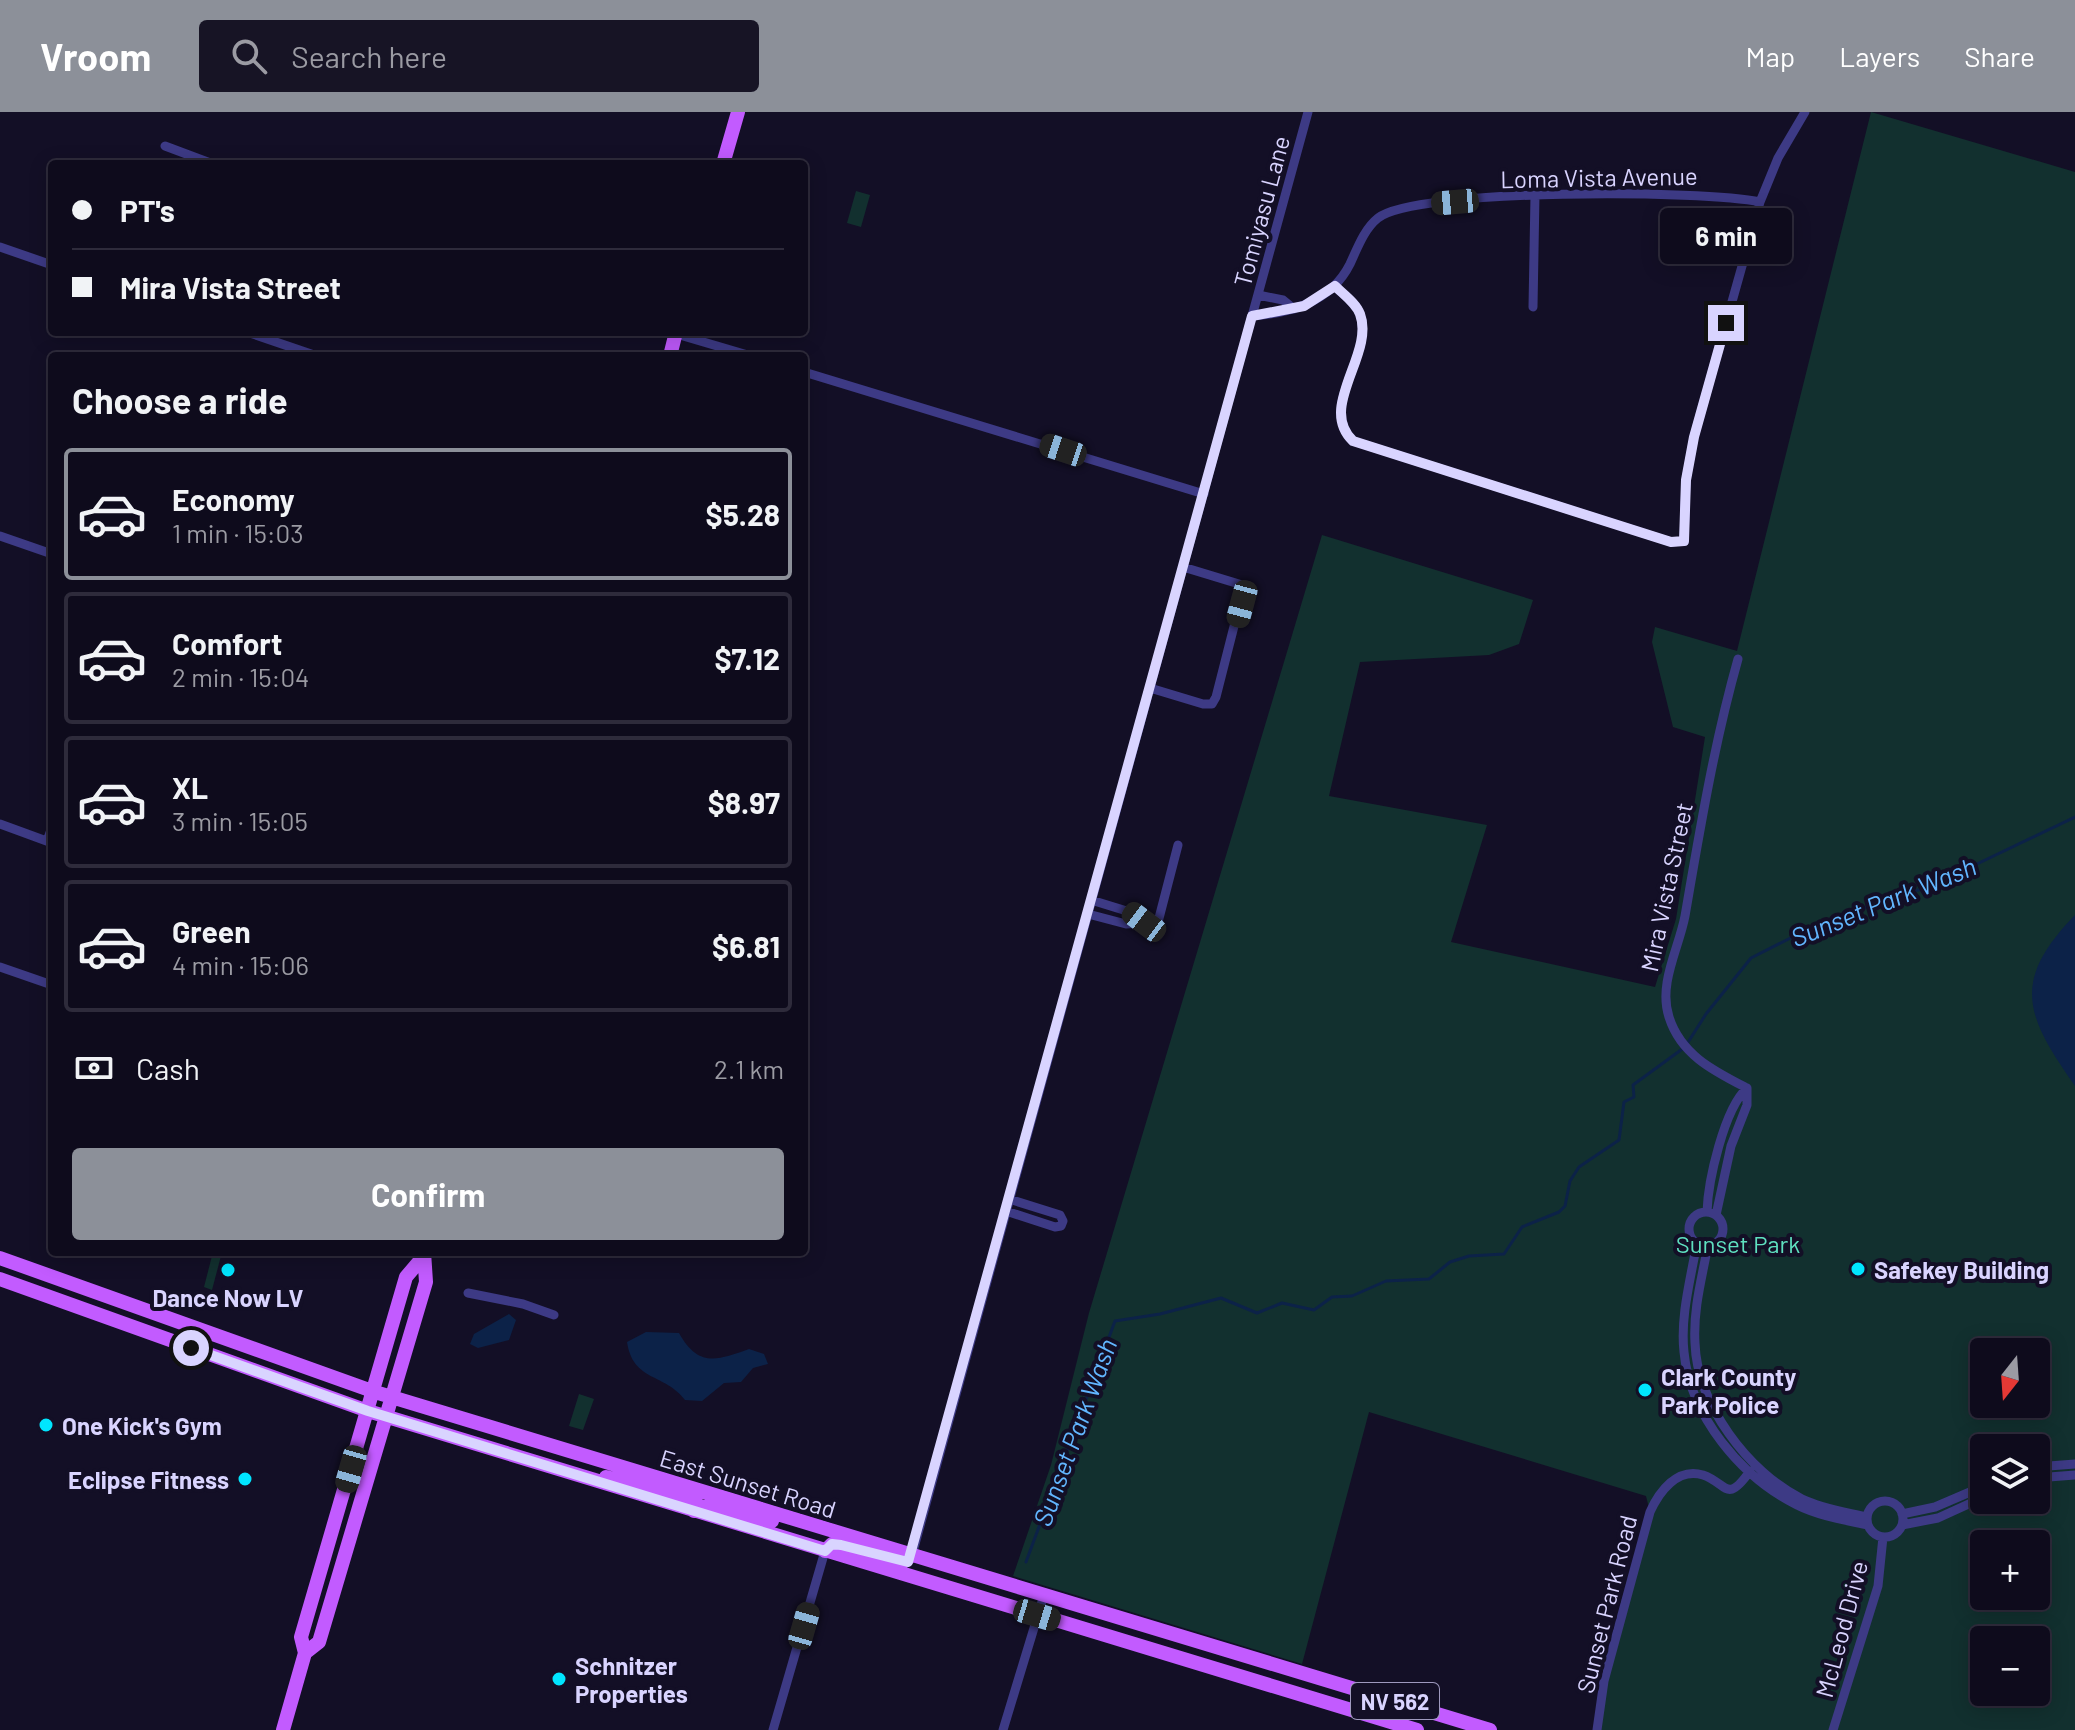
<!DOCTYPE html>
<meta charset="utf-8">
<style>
:root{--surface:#0e0b1c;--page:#171425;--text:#f1f3f6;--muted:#9b9ba3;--line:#2e2b3b;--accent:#8c9099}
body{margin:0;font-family:Barlow,sans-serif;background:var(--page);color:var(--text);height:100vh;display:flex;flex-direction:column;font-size:30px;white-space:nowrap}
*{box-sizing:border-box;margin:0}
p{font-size:26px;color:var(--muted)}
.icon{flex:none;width:44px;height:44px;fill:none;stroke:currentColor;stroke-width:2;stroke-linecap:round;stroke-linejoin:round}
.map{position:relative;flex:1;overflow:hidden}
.side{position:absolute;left:48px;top:240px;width:760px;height:904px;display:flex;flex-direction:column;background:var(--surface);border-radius:8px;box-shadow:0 4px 20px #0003,0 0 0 2px var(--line)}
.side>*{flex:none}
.guide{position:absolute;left:48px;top:48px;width:760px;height:176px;border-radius:8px;box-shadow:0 4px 20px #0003,0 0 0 2px var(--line);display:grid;align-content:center;height:176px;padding:0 24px;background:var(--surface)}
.needle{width:52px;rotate:197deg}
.buttons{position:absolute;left:1970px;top:1226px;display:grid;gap:16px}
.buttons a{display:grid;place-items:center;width:80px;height:80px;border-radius:8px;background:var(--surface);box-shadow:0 4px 20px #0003,0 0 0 2px var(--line);font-size:40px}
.end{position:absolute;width:36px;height:36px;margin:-18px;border:10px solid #d9d4ff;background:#111;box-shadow:0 0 0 4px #111}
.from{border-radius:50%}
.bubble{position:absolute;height:56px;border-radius:8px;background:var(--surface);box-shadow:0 4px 20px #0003,0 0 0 2px var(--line);font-size:26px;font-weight:700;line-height:56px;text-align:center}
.car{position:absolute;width:24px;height:48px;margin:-24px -12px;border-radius:10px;box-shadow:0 0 6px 2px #0007;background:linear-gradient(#222 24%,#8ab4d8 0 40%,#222 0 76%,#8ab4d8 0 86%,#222 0)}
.guide b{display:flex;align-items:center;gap:28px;height:76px;font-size:30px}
.guide b+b{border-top:2px solid var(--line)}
.guide i{width:20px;height:20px;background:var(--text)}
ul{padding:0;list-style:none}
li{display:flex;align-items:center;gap:24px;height:132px;margin:0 16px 12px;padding:0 8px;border:4px solid var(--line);border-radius:8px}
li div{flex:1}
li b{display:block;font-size:30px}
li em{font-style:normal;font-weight:700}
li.active{border-color:var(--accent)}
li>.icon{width:72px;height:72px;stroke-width:1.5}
h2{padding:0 24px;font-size:36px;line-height:96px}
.pay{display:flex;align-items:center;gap:20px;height:88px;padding:0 24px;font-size:30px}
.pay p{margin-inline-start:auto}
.cta{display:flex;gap:16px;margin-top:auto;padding:16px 24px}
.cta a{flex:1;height:92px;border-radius:8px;background:var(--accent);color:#fff;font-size:32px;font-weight:700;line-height:92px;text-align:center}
header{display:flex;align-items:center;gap:48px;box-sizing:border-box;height:112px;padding:0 40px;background:var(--accent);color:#fff}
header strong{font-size:38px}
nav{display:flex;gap:44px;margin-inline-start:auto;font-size:28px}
.search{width:560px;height:72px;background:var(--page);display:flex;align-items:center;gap:20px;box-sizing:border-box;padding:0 28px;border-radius:8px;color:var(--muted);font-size:30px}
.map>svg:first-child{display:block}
</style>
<header>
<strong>Vroom</strong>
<div class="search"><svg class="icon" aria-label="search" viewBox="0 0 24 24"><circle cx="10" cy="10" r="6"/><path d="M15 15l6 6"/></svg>Search here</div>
<nav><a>Map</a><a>Layers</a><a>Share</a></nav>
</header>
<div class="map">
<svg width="2075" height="1618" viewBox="0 0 2075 1618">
<rect width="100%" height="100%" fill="#130f26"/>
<!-- green -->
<path fill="#12302f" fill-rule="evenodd" d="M1871,0l204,60v1558h-476l1,-27 50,-191 -4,-16 -277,-84 -67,252 -289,-88 38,-111 38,-152 233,-778 211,65 -14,44 -30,11 -129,7 -31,134 158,29 -36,117 204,45 21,-68 29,-182 -32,-10 -21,-85 3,-15 82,24zM1984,1240h52v52h-52zM1984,1336h52v52h-52zM1984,1432h52v52h-52zM1984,1528h52v52h-52z
M856,79l14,4 -9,32 -14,-4z
M213,1140h9l-10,38 -8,-3z
M579,1282l15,5 -11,31 -14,-4z"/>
<!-- water -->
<path fill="#0c2248" d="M2075,803v171c-49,-70 -65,-104 0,-171z
M509,1202l7,6 -7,20 -31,8 -8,-4 4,-10z
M646,1220l33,1c19,34 37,28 70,16l15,5 4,10 -15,4 -12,14 -17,1 -22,18 -17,-1c-20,-27 -52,-18 -58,-58z"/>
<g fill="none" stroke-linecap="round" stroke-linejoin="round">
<!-- stream -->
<path stroke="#0c2248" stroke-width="3" d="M1026,1450l89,-241 45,-7 61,-16 36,15 25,-10 32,7 18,-13 20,-1 34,-15 43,-2 21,-17 19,-6 35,-2 18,-27 37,-15 6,-6 5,-25 9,-14 40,-27 5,-38 10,-5 -1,-12 52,-38 21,-33 45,-56 71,-36 111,-37 142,-68"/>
<!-- street -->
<path stroke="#3d3a85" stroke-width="9" d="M165,34l48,18
M0,135l52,18
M1335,174c8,8 21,17 25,28 15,41 -43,91 -7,127l318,101 13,-1 2,-61 8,-43 66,-235 18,-44 27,-46
M1258,183l25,5 11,9
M1533,195l2,-112
M1252,204c39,-3 79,-14 98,-52 7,-15 14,-35 28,-46 36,-30 329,-28 382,-16
M247,220l70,24
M673,221l78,23
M804,260l400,122
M0,424l52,18
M1738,547c-24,85 -38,170 -53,257 -6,32 -27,68 -16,101 12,38 45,54 78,71
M1150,576l53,16h9l4,-7 27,-106 -4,-7 -56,-17
M0,712l52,19
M47,729l5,-14
M1091,788l39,12 14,10
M1088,802l38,10 32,-2 20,-77
M0,855l52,18
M1006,1099l49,16 6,-1 2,-5 -3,-6 -51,-16
M1707,1100c1,-31 17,-103 40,-124
M1689 1117a17 17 0 1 1 34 0a17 17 0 1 1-34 0Z
M1716,1103l15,-69 16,-41v-17
M1697,1130c-6,36 -17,74 -13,110 6,64 57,125 113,153 22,11 48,15 71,20
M1708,1133c-6,33 -15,64 -13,98 2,61 53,129 107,156 21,10 44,13 65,18
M468,1181l55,11 31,11
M2036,1355l39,-3
M2036,1366l39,-3
M1867 1407a18 18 0 1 1 36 0a18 18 0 1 1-36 0Z
M1902,1402l33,-7 49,-21
M1902,1413l36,-7 46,-21
M912,1443l396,-1443
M773,1618l52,-179
M1003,1618l41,-135
M1597,1618l7,-49 46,-169c9,-20 27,-45 53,-37 24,8 23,30 47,-4
M1833,1618l45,-144 5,-49"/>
<!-- primary -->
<path stroke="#c25bff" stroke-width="14" d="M723,52l15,-52
M670,244l6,-24
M0,1146l375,134 1115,338
M0,1167l368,132 1049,319
M606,1365l78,19 14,-2
M694,1399l2,-4 15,-1 61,15
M825,1439l7,-7 71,18 9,-7
M305,1541l14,-11 107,-360 -2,-30
M283,1618l22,-77 -4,-16 105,-360 17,-20"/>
</g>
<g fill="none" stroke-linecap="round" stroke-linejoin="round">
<!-- route -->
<path stroke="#d9d4ff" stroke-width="10" d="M191,1236l177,63 431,132 26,8 7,-7 9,1 67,17 344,-1246 52,-10 31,-20c8,8 21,17 25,28 15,40 -43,93 -7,127l318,101 13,-1 2,-61 8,-43 32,-114"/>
</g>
<!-- markers -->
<g fill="#00e5ff" stroke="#130f26" stroke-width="3">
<circle cx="1858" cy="1157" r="8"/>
<circle cx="228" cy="1158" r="8"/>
<circle cx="1645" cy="1278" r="8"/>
<circle cx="46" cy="1313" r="8"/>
<circle cx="245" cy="1367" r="8"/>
<circle cx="559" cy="1567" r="8"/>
</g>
<g text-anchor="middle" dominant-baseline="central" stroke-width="8" stroke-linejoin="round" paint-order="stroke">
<!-- shield labels -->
<rect fill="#130f26" stroke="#9e99be" stroke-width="2" x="1351" y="1571" width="88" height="36" rx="6"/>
<g font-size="22" font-weight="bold" fill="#d9d4ff">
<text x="1395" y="1589">NV 562</text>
</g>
<!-- street labels -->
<g font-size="24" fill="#d9d4ff" stroke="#130f26">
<text transform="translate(1599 65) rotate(-1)">Loma Vista Avenue</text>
<text transform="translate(1261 99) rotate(-75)">Tomiyasu Lane</text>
<text transform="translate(1666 775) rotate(-78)">Mira Vista Street</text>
<text transform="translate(748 1371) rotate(17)">East Sunset Road</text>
<text transform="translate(1606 1492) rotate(-76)">Sunset Park Road</text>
<text transform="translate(1841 1517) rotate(-75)">McLeod Drive</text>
</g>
<!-- park labels -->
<g font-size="24" fill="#5fe0c0" stroke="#130f26">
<text x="1738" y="1131">Sunset Park</text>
</g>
<!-- poi labels -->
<g font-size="24" font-weight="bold" fill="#d9d4ff" stroke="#130f26" text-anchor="start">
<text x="1874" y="1157">Safekey Building</text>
<text x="228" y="1185" text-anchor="middle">Dance Now LV</text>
<text x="1661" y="1264">Clark County<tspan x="1661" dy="28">Park Police</tspan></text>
<text x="62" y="1313">One Kick's Gym</text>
<text x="229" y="1367" text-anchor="end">Eclipse Fitness</text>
<text x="575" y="1553">Schnitzer<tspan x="575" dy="28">Properties</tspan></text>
</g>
<!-- water labels -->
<g font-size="26" font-style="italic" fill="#62b6ff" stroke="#130f26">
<text transform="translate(1883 789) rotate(-22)">Sunset Park Wash</text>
<text transform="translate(1074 1320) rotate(-70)">Sunset Park Wash</text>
</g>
</g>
</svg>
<div class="buttons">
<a><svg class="needle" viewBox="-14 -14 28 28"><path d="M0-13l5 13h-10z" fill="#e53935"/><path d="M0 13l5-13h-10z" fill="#9b9ba3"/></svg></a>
<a><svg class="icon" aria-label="layers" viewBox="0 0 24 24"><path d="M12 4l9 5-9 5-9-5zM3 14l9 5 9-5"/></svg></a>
<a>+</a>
<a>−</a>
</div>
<i class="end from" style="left:191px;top:1236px"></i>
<i class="end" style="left:1726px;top:211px"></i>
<div class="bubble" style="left:1660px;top:96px;width:132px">6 min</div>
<i class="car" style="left:1455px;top:90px;rotate:265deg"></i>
<i class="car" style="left:1063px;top:338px;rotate:288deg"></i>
<i class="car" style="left:1242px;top:492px;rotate:195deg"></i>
<i class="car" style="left:1144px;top:810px;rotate:307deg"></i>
<i class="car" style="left:351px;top:1357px;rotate:196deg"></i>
<i class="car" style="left:1037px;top:1503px;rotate:107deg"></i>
<i class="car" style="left:804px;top:1514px;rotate:16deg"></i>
<div class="guide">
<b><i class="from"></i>PT's</b>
<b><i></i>Mira Vista Street</b>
</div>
<section class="side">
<h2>Choose a ride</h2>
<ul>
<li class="active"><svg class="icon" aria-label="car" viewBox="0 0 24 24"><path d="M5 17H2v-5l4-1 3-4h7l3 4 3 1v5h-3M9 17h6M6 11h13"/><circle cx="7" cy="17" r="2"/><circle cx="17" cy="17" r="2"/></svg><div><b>Economy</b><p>1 min · 15:03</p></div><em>$5.28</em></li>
<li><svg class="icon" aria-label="car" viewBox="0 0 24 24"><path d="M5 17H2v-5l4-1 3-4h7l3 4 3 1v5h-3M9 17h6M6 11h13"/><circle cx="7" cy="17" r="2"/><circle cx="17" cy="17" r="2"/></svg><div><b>Comfort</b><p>2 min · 15:04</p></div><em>$7.12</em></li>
<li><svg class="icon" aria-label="car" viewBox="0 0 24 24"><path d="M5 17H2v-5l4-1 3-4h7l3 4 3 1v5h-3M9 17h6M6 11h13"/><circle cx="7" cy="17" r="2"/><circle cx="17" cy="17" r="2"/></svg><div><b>XL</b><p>3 min · 15:05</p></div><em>$8.97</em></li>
<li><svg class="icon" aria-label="car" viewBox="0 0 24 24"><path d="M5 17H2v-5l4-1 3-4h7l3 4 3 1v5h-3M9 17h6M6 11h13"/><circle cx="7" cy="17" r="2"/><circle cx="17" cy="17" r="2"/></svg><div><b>Green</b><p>4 min · 15:06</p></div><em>$6.81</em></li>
</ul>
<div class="pay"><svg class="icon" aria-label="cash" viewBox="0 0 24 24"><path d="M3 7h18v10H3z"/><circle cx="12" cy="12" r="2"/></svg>Cash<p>2.1 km</p></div>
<div class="cta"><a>Confirm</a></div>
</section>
</div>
